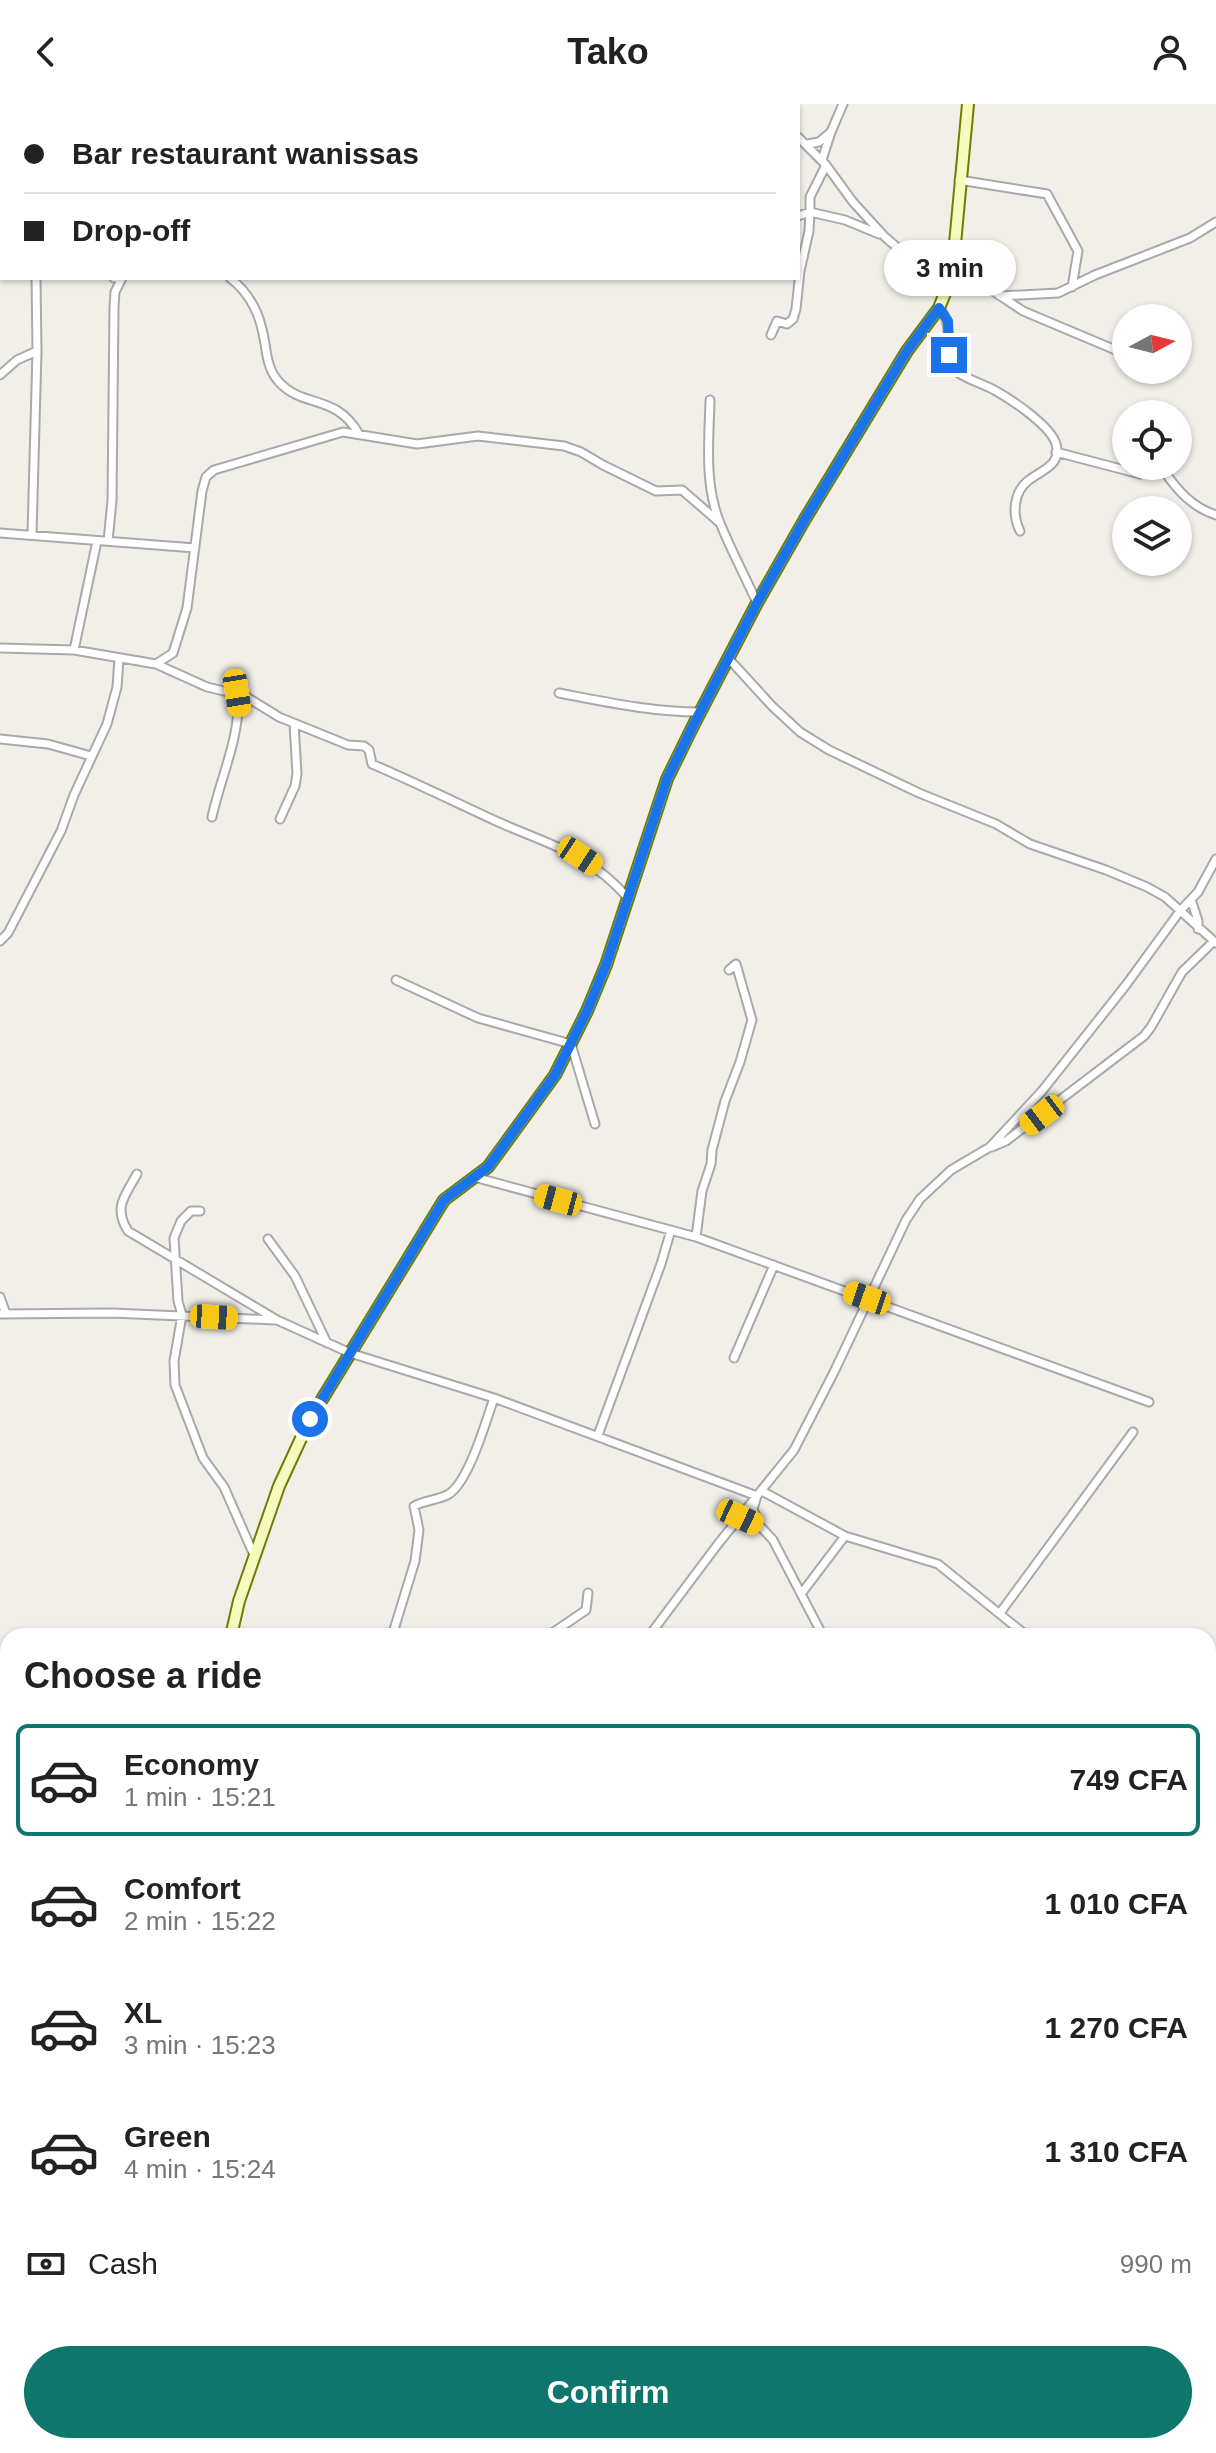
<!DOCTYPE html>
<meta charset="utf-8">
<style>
:root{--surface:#fff;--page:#f2f2f2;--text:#222;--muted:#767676;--line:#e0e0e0;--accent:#0f766e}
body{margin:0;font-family:Helvetica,sans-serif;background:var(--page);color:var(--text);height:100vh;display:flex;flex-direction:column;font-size:30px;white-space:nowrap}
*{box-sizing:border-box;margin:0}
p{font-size:26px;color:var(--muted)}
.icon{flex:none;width:44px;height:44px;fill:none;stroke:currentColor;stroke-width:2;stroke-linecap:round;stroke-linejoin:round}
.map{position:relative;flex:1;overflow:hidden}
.sheet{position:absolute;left:0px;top:1524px;width:1216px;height:826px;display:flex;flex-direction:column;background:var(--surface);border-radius:24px 24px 0 0;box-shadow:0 2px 6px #0004}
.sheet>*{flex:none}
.banner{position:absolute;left:0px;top:0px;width:800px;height:176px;box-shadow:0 2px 6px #0004;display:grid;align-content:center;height:176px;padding:0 24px;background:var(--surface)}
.needle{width:52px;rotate:83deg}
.fabs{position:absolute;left:1112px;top:200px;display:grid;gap:16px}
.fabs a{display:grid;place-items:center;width:80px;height:80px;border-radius:50%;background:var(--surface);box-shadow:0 2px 6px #0004;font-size:40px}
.end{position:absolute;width:36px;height:36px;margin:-18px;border:10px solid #1a73e8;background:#fff;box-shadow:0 0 0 4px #fff}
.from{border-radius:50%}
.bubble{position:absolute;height:56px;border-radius:28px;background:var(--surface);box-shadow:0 2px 6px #0004;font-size:26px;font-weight:700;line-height:56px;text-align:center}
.car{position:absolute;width:24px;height:48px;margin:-24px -12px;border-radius:10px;box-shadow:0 0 6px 2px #0007;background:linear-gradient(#f5c518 24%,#345 0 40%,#f5c518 0 76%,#345 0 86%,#f5c518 0)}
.banner b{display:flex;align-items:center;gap:28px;height:76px;font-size:30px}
.banner b+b{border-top:2px solid var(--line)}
.banner i{width:20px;height:20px;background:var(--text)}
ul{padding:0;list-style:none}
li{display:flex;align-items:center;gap:24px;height:112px;margin:0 16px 12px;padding:0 8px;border:4px solid transparent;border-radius:12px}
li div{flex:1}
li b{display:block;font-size:30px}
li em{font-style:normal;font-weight:700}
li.selected{border-color:var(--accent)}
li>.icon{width:72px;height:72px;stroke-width:1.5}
h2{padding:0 24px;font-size:36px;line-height:96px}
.pay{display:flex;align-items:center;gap:20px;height:88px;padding:0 24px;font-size:30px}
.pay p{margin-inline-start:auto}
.primary-button{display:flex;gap:16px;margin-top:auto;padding:16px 24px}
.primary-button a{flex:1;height:92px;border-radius:48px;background:var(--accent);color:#fff;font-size:32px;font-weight:700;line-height:92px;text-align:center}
header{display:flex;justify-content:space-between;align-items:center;height:104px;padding:0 24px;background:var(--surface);font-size:36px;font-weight:700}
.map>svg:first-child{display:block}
</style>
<header><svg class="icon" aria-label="back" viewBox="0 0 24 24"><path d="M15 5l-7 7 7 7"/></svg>Tako<svg class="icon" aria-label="person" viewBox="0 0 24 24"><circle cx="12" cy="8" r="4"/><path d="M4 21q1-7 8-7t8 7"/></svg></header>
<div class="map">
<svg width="1216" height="2349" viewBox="0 0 1216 2349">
<rect width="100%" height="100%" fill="#f2efe9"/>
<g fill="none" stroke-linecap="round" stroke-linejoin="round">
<defs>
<path id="minor" d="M118,0v2
M745,0l4,2
M189,2l13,-2
M246,2l1,-2
M413,2l5,-2
M430,2l1,-2
M831,28l12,-28
M798,33l28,28 27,37 32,35 29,25 20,12 18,2 41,15 30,20 102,43
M0,38h2
M807,40l12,-2 12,-10 -9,28
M959,76l88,14 31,57 -6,36
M798,112l12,-4v-15l16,-32
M230,174c17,13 27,30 32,51 5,18 3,38 17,53 25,27 56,11 80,52
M1000,192l58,-3 37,-18 95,-37 26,-16
M939,204c18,18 1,50 18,64 11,8 27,12 39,19 16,9 55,35 60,53 6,21 -14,26 -27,36 -16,12 -17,35 -9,51
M771,231l6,-14 10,3 6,-5 3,-10 4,-38 9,-40 1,-19 35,8 34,14
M0,271l17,-15 20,-9
M710,296c-1,41 -6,84 10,123 11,27 25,53 37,80
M1056,348l84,22 24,-3c14,20 28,36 52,44
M0,429l195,15
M32,430l5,-183 -1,-73
M108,437l4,-40 2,-194 1,-15 7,-14h-8
M0,544l74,2 82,14 51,23 38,9 34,21 69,28 16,1 5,4 3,14c42,18 83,38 124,57 53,24 92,31 132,77
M74,546l23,-109
M729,555l43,47 28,26 29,18 90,43 77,31 34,20 76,26 41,17 18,10 51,46
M156,560l17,-11 14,-45 15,-117 4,-14 8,-7 129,-38 74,12 61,-8 86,10 17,6 22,13 53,26 26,-1 37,32
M559,589c47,9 93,19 141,19
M0,635l48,5 43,12
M212,713c8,-38 31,-87 25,-124
M280,715l15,-33 2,-12 -3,-51
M1191,795l7,22v8
M0,837l8,-8 53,-102 13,-36 33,-71 10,-37 2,-28
M396,876l82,38 93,26 24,80
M992,1043l14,-6 138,-105 7,-9 31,-55 32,-31
M137,1070c-12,22 -24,33 -9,57l149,89 73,33 144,45 263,98 -4,13 6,16
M474,1073l222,60 453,165
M200,1107h-9l-10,10 -7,17 4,63 4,14 -8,46 1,24 28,73 21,29 30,68
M696,1133l6,-46 9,-27 1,-14 13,-49 15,-39 12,-42 -16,-56 -7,6
M268,1135l27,37 32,67
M0,1193l6,17
M0,1210l112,-1 163,7
M734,1254l40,-93
M598,1331l63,-171 10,-34
M762,1387l83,45 93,28 89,72
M740,1413l19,8 14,15 50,96
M801,1490l44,-58
M1000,1509l133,-181
M392,1532l23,-75 4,-31 -5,-24c11,-6 25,-6 35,-12 20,-13 37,-73 45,-96
M548,1532l38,-26 2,-17
M649,1532l69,-92 76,-94 40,-78 72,-152 14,-21 31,-29 39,-23 52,-56 84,-106 54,-74 18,-19 18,-33
M0,1560l8,2
M1208,1657l8,3
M1208,1681l8,7
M0,1796l8,-4
M1208,1865l8,10
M0,1942l8,6
M1208,1998l8,-16
M1208,2223l2,15 -2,16
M1208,2290l8,-6
M249,2342l1,7
M56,2349l2,-7
M328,2349l4,-7
M371,2349l8,-7
M1044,2349l5,-7
M1153,2349l3,-7"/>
<path id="secondary" d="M231,1532l8,-35 40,-115 31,-67 134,-219 44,-33 67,-92 32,-64 19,-46 61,-186 27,-55 63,-121 48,-84 102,-168 32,-43 13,-32 16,-172
M0,2124l8,-9"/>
</defs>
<!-- minor casing -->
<use href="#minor" stroke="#a9a9a9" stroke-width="11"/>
<!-- secondary casing -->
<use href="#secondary" stroke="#707d05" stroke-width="14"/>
<!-- minor -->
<use href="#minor" stroke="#fff" stroke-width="7"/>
<!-- secondary -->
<use href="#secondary" stroke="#f7fabf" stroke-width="10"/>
</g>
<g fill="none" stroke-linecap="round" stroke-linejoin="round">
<!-- route -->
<path stroke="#1a73e8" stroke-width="10" d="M310,1315l134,-219 44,-33 67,-92 32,-64 19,-46 61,-186 27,-55 63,-121 48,-84 102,-168 32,-43 9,13 1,34"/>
</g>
</svg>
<div class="fabs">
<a><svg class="needle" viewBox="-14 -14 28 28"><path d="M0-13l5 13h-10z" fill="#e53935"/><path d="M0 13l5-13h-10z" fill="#767676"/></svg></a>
<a><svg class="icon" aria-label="locate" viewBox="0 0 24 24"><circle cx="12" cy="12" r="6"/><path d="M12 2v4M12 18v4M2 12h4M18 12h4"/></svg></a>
<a><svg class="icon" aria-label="layers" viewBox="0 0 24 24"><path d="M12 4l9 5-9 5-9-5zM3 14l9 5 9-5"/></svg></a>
</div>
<i class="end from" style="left:310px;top:1315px"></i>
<i class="end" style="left:949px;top:251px"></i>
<div class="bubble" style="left:884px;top:136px;width:132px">3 min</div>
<i class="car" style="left:237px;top:589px;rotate:171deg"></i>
<i class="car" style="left:580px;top:752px;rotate:123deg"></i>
<i class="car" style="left:1042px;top:1011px;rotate:233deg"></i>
<i class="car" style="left:558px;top:1096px;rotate:285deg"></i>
<i class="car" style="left:867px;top:1194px;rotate:289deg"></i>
<i class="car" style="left:214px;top:1213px;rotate:93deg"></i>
<i class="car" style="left:740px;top:1413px;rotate:115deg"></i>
<div class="banner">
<b><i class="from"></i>Bar restaurant wanissas</b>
<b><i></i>Drop-off</b>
</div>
<section class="sheet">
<h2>Choose a ride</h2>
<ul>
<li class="selected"><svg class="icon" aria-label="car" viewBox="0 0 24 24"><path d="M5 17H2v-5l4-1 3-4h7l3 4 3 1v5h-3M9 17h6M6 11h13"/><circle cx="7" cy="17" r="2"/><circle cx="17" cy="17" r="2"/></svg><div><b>Economy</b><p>1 min · 15:21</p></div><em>749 CFA</em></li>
<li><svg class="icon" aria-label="car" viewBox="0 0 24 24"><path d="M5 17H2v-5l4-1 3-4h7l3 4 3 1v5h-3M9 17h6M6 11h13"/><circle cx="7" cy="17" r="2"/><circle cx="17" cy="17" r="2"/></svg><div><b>Comfort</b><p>2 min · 15:22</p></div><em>1 010 CFA</em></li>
<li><svg class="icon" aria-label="car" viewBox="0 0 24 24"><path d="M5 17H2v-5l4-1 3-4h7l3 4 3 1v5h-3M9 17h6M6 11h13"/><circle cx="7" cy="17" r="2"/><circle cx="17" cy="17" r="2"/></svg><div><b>XL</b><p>3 min · 15:23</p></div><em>1 270 CFA</em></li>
<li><svg class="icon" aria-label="car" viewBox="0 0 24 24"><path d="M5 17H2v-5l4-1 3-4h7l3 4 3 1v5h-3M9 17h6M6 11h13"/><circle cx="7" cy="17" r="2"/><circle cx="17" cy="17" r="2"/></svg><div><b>Green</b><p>4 min · 15:24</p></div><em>1 310 CFA</em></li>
</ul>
<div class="pay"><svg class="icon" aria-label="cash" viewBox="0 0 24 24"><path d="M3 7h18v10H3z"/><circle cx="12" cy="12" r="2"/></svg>Cash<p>990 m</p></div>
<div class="primary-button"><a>Confirm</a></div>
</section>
</div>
